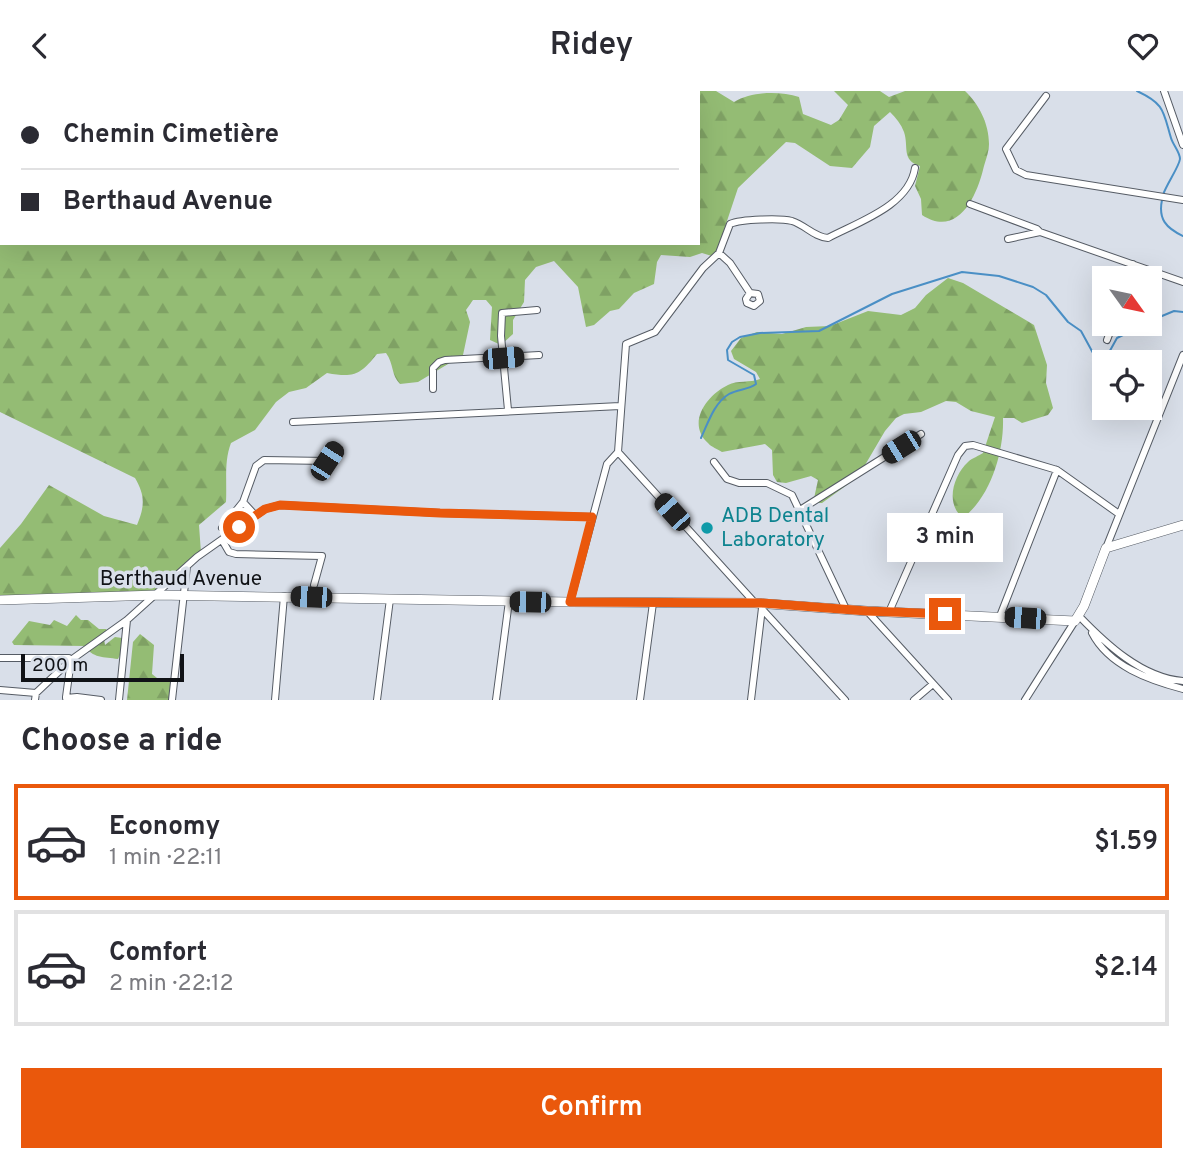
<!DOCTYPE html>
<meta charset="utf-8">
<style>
:root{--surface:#fff;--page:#f2f2f3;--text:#2b2b33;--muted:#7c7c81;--line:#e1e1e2;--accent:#ea580c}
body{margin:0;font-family:Overpass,sans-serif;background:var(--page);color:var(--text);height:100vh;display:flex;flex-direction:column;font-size:26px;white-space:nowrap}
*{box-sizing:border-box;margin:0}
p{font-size:23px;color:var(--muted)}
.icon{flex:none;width:38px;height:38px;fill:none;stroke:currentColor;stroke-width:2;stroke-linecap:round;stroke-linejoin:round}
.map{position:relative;height:609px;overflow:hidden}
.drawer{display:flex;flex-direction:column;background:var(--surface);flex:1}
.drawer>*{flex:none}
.banner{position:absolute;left:0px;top:0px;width:700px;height:154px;box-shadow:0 7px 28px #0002;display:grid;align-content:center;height:154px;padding:0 21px;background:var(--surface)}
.needle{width:46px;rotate:123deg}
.buttons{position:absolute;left:1092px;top:175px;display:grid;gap:14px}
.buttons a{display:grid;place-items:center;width:70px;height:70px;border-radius:0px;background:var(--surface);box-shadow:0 7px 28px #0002;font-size:35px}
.scale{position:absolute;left:21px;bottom:18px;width:163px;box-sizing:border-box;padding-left:7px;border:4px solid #101216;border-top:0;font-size:19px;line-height:24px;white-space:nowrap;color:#101216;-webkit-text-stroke:5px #d9dfe9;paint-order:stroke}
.end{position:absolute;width:32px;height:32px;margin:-16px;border:9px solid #ea580c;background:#fff;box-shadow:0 0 0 4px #fff}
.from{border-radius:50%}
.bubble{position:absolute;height:49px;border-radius:0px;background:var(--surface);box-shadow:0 7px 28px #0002;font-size:23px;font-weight:600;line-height:49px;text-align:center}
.car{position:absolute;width:21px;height:42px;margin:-21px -10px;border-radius:9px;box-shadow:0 0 5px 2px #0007;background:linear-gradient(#222 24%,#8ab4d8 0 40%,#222 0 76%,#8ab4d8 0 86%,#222 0)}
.banner b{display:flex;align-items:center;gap:24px;height:66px;font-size:26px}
.banner b+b{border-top:2px solid var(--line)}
.banner i{width:18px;height:18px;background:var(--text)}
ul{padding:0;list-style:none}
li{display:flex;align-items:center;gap:21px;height:116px;margin:0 14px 10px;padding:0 7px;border:4px solid var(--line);border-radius:0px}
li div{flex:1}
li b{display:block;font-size:26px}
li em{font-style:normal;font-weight:600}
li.selected{border-color:var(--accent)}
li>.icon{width:63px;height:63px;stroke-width:1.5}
h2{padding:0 21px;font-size:32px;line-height:84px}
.button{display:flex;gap:14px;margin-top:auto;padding:14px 21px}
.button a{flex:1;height:80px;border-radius:0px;background:var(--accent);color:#fff;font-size:28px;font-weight:600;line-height:80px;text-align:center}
header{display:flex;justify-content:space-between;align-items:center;height:91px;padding:0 21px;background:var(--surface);font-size:32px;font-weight:600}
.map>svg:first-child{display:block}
</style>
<header><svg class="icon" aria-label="back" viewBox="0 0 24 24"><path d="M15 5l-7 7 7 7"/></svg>Ridey<svg class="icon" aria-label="heart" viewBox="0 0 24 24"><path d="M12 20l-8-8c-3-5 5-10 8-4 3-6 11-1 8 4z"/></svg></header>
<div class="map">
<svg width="1183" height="609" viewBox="0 0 1183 609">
<defs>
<pattern id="forest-firs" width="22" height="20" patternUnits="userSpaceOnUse" patternTransform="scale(1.75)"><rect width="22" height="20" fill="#94bc74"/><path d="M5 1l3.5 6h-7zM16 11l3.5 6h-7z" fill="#7fa164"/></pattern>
</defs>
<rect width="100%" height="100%" fill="#d9dfe9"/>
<!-- forest -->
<path fill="url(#forest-firs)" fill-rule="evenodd" d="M0,0h716l18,11c18,-11 46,-11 65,-5l4,17 28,11 8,-5 9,-15 -14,-14h46l9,6 16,-6h60c14,13 24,33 24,53 0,9 -4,17 -6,26 -7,28 -26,68 -61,45l-1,-16 -6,-13 5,-20c-19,-6 -11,-19 -16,-34 -3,-8 -8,-14 -14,-20l-16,14 -4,21 -18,21 -22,-2 -35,-23 -9,-1 -48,46 -23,69 -13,-4 -12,4 -29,-2 -4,7 -3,22 -20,9 -15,16 -9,2 -16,14 -8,2 -8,-40 -24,-26 -18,6 -11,13 -1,22 -11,18v14l-12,11 -11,-5 2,-33 -6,-7h-13l-7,10 4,12 -7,33 -45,27 -18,2c-9,-9 -6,-20 -14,-31l-9,1c-17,21 -23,24 -50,19l-21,15 -17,4 -13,10 -21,28 -24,13c-7,18 -4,38 -5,59l-27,23 2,28 -45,42 -156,4v-51l21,-24 28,-39 55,31 33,9c8,-19 8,-30 -2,-47l-135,-66zM2,2h696v150h-696z
M948,187l15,5 71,42 13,40 -1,18 7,25 -5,7 -26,8 -8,-5h-11c1,34 -12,78 -40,100 -18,-14 -10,-42 5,-56 4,-4 11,-6 15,-9l12,-36 -24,-6 -15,-9 -10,-1 -25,11 -17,2 -8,4 -11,13 -27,46 -36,26h-9l5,-23 -7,-4 -25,7 -9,-1 -4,-7 -1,-25 -7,-6 -43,8c-4,-3 -11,-5 -14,-9 -22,-20 -1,-48 20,-58 9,-5 22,-2 32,-6l-4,-7 -22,-13 -3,-8 10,-13 16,-6 25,2 24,-7 24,-1 38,-15 33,4 14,-7 11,-13z
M76,524l5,5h7l11,9h7l4,6 -6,4 1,6 10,-8 7,1 -1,15 -3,6c-14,-2 -26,-1 -33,-13l-71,-1 -2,-3 17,-21 21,4 4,-5 13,6z
M140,543l14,11 -2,29 5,4 16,3 -3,19h-43l6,-58z"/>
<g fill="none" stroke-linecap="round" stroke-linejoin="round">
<!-- stream -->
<path stroke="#4a8fc5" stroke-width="2" d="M1137,0c28,13 26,20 34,47 2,7 9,14 9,21 -1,8 -14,26 -17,36
M1162,109c-4,19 4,28 21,36
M1150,230l24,-10 9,1
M701,347c7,-15 13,-35 28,-44 9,-5 19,-4 27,-10l-2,-9 -26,-15 -1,-10 5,-8 8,-5 20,-4 59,-2 73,-37 70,-22 37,4 34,11 13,8 22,27 13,9 12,22 5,3h9l10,-18 28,-14"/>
<defs>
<path id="street" d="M1164,0l19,54
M1046,5l-40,53 10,21 10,5 157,25
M970,113l67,25 3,3
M1008,148l32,-7 143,50
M719,162l11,10 20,30 8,1 2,7 -6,5 -7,-3 -1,-4 4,-6
M1128,187l5,-14
M1107,249l6,-16
M433,298v-21l6,-6 6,-2 94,-5
M508,319l-7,-74 1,-23 35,-3
M293,331l327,-16
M618,361l137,151
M714,371l13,17 12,4h28l25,12 54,114
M800,419l121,-76
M255,424l-12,-13 13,-36 8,-6 63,1 10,-14
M222,437l21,-26
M222,449l7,12 7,2 86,2 -8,29
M1106,457l77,-193
M570,511l37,-138 11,-12 8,-108 29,-12 48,-64 16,-15 11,-29c11,-5 51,-6 62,-3 13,4 22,16 36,17 30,-16 81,-32 87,-70
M762,518l83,91
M867,520l81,89
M889,521l69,-157 7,-9 8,-1 84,25 62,44
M1000,525l57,-146
M1079,525c27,28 63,62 104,65
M1092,542c17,33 57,47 91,56
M0,567h69l2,2 -5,37
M0,599l36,3
M66,607l11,-1 24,3
M35,609l1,-7 35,-33 56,-40 70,-63 68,-48 15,-4 160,8 152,4
M119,609l8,-80
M172,609l15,-134
M275,609l9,-104
M377,609l13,-101
M496,609l13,-99
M640,609l13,-97
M751,609l11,-92
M914,609l19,-16
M1025,609l50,-79"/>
<path id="secondary" d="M0,509l157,-5 413,7 185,1 112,8 208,10 9,-15 22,-58 77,-23"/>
</defs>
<!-- street casing -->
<use href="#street" stroke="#565c65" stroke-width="8"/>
<!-- secondary casing -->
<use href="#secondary" stroke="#565c65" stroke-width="10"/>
<!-- street -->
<use href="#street" stroke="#fff" stroke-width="6"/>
<!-- secondary -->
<use href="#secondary" stroke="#fff" stroke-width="9"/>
</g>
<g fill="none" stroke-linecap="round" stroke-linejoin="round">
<!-- route -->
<path stroke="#ea580c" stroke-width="9" d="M239,436l26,-18 15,-4 160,8 152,4 -22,85 192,1 105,8 78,3"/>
</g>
<!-- markers -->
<circle fill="#0f9aa8" stroke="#d9dfe9" stroke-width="2.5" cx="707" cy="437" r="7"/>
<g text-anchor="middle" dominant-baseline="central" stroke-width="7" stroke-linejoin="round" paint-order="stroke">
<!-- culture labels -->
<g font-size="21" fill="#0d838f" stroke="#d9dfe9" text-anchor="start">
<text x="721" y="425">ADB Dental<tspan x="721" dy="24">Laboratory</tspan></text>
</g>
<!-- street labels -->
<g font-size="21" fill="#101216" stroke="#d9dfe9">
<text x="181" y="488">Berthaud Avenue</text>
</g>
</g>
</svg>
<div class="buttons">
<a><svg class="needle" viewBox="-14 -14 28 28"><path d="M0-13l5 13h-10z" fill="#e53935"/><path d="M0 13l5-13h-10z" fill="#7c7c81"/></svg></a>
<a><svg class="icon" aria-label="locate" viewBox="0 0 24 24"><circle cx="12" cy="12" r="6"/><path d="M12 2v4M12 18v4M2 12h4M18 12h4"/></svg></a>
</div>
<div class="scale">200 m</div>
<i class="end from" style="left:239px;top:436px"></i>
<i class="end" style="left:945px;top:523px"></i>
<div class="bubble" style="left:887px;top:422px;width:116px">3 min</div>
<i class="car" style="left:503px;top:267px;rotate:85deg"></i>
<i class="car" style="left:901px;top:356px;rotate:238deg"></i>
<i class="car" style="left:327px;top:370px;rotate:33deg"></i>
<i class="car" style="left:672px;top:421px;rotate:318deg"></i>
<i class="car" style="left:311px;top:506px;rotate:272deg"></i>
<i class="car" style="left:530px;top:511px;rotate:271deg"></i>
<i class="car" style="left:1025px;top:527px;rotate:274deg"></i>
<div class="banner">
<b><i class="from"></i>Chemin Cimetière</b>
<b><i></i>Berthaud Avenue</b>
</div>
</div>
<section class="drawer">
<h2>Choose a ride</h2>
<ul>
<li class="selected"><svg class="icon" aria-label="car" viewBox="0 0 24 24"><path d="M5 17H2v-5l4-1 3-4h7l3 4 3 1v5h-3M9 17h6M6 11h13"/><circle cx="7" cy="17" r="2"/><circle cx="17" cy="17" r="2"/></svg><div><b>Economy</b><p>1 min · 22:11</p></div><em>$1.59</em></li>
<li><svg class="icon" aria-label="car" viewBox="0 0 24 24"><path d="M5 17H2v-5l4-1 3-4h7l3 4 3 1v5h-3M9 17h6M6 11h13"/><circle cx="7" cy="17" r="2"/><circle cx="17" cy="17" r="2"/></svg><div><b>Comfort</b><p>2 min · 22:12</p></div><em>$2.14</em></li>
</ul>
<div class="button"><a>Confirm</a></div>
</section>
